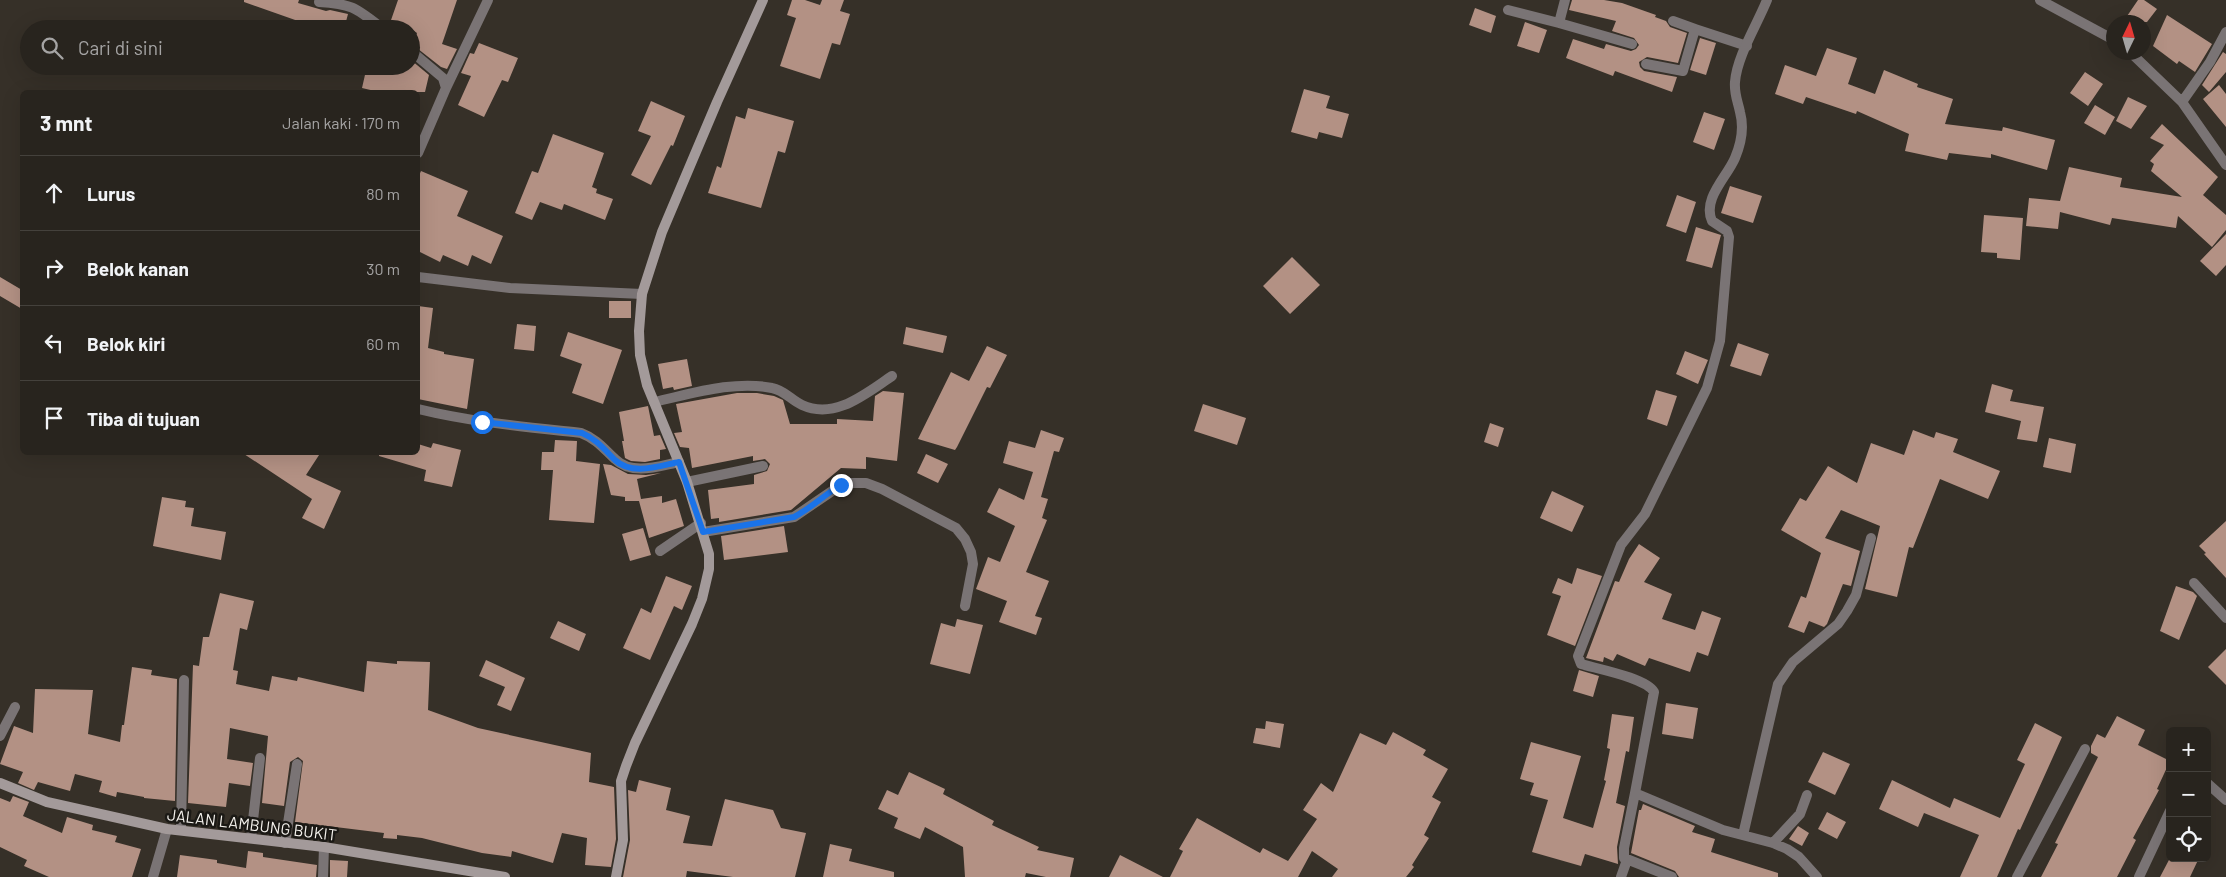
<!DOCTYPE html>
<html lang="id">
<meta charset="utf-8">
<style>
:root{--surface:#28241e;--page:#34302b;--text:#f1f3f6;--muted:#a5a4a4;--line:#44413c}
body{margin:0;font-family:Barlow,sans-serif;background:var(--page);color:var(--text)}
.controls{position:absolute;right:15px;bottom:15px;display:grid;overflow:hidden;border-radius:8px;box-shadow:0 5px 20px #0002}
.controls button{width:45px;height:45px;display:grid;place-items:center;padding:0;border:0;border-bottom:1px solid var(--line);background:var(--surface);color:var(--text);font:25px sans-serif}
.compass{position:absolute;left:2106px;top:15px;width:45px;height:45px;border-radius:50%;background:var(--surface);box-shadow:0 5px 20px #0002;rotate:5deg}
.stop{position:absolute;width:15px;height:15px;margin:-11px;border:4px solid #1a73e8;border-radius:50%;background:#fff}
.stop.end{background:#1a73e8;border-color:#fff;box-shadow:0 1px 5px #0008}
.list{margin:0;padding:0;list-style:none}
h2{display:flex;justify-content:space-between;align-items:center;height:65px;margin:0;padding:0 20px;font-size:21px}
h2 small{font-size:16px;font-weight:400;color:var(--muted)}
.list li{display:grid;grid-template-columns:32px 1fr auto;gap:15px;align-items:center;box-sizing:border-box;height:75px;padding:0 20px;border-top:1px solid var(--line)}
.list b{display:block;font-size:19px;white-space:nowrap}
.list em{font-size:16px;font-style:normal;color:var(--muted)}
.icon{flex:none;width:28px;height:28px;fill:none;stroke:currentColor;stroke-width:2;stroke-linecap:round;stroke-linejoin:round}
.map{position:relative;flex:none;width:2226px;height:877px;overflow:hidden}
.search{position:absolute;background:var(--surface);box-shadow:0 5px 20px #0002;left:20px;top:20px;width:400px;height:55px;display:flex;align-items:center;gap:12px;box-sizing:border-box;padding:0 18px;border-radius:28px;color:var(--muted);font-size:19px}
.panel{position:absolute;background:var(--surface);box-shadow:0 5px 20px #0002;left:20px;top:90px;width:400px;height:365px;border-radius:8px}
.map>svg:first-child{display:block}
.building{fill:#b39184}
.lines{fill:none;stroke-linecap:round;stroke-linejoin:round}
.lane{stroke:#7a7475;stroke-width:10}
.street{stroke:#7a7475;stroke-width:10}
.secondary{stroke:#a39a9a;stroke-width:10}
.route{stroke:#1a73e8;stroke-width:6}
.labels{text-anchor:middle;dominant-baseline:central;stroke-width:5;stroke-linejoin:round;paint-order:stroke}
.street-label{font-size:16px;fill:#f5f2ed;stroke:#1b1915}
</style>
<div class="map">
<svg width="2226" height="877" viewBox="0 0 2226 877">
<rect width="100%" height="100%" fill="#363028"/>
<path class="building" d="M 244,0 L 299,0 L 298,3 L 326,11 L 330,10 L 348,14 L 344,29 L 308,29 L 297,26 L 298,21 L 244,2 Z
M 398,0 L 457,0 L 442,44 L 457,49 L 447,69 L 441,67 L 413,45 L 417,33 L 411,29 L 390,23 Z
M 792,0 L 805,0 L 820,5 L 822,0 L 844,0 L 840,11 L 850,14 L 840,45 L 832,43 L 820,79 L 780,66 L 796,18 L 787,15 Z
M 1572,0 L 1604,0 L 1622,3 L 1656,15 L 1655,17 L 1666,21 L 1670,27 L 1687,33 L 1678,63 L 1647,57 L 1639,62 L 1640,67 L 1644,71 L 1677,77 L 1672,92 L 1615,71 L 1613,76 L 1566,58 L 1573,39 L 1604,49 L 1606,44 L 1631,51 L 1636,49 L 1639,45 L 1634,38 L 1612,31 L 1616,21 L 1569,10 Z
M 2138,0 L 2144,0 L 2157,9 L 2147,22 L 2123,22 Z
M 1475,8 L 1496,16 L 1491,33 L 1469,25 Z
M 2167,15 L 2212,44 L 2195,72 L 2179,61 L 2177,64 L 2153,46 Z
M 1525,22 L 1547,30 L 1539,53 L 1517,46 Z
M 1700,38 L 1716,43 L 1706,75 L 1690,70 Z
M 479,43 L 518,58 L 508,82 L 502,80 L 484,117 L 458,105 L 471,76 L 461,73 L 470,53 L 474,54 Z
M 1827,48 L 1857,58 L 1848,84 L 1875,94 L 1884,70 L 1918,84 L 1917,87 L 1953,99 L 1945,124 L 2002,131 L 2003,127 L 2055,140 L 2047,170 L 1991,154 L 1991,158 L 1949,153 L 1947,160 L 1905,151 L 1909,134 L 1857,111 L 1856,114 L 1806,97 L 1803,104 L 1775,94 L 1785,65 L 1816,76 Z
M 2223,52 L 2226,54 L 2226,72 L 2209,92 L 2202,85 Z
M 411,60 L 429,75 L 425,92 L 379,92 L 362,88 L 367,66 L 405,67 L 411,66 Z
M 2085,72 L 2103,84 L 2088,106 L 2070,93 Z
M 2219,85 L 2226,94 L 2226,127 L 2203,99 Z
M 1304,89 L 1330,96 L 1326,108 L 1349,114 L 1342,138 L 1319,132 L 1317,139 L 1291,132 Z
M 2128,97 L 2147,106 L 2131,129 L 2116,121 Z
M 651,101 L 685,116 L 673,146 L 671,145 L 651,185 L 631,175 L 651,136 L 638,131 Z
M 2095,105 L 2115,117 L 2105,135 L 2084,123 Z
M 748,108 L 794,121 L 785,153 L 778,151 L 761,208 L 708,193 L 717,166 L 721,168 L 736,116 L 745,119 Z
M 1704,112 L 1725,119 L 1714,150 L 1693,142 Z
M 2162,124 L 2218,177 L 2203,195 L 2226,215 L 2226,230 L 2212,247 L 2178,216 L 2176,228 L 2112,218 L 2110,225 L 2060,212 L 2058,229 L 2026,226 L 2029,198 L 2060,201 L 2069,167 L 2122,178 L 2120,187 L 2182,197 L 2151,171 L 2154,164 L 2150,161 L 2164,145 L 2150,138 Z
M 553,134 L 604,153 L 592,187 L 597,189 L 596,193 L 613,199 L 605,220 L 564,204 L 562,210 L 540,202 L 532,220 L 515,213 L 532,171 L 538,173 Z
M 421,171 L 468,191 L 457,216 L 503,236 L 491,264 L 472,255 L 468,266 L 443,255 L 440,262 L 418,251 L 418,178 Z
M 1730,186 L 1762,196 L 1753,223 L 1721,213 Z
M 1677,195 L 1696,202 L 1686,233 L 1666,226 Z
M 1984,215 L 2023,218 L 2020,260 L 1997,258 L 1997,253 L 1981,252 Z
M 1696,227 L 1721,235 L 1712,268 L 1686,261 Z
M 2226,234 L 2226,265 L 2216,276 L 2200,261 Z
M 1292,257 L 1320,285 L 1290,314 L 1263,286 Z
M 0,277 L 22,290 L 22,309 L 0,296 Z
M 609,301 L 631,301 L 631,318 L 609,318 Z
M 418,306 L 433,308 L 428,348 L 444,352 L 444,354 L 474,359 L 467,409 L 418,399 Z
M 517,324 L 536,326 L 534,351 L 514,349 Z
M 906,327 L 947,336 L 943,353 L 903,344 Z
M 568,332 L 622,350 L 603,404 L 572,393 L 582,364 L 560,356 Z
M 1738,343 L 1769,354 L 1761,376 L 1730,366 Z
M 987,346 L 1007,355 L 990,388 L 987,387 L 957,447 L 955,450 L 918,439 L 951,372 L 969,381 Z
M 1685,351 L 1708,360 L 1698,384 L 1676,374 Z
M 687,359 L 692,386 L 674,390 L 673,387 L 663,389 L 658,364 Z
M 1992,384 L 2013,390 L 2010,401 L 2044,407 L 2037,442 L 2017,439 L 2021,421 L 1985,412 Z
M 1656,390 L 1677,396 L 1667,426 L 1647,419 Z
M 883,391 L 904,393 L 897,461 L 866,457 L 866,469 L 841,468 L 791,510 L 719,522 L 719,518 L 711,519 L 708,490 L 754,484 L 754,475 L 767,471 L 770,464 L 765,459 L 753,461 L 753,456 L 692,468 L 689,448 L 680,447 L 674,433 L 682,432 L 676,404 L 737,393 L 757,393 L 774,396 L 783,400 L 790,424 L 837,424 L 837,419 L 873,421 L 875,396 Z
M 1203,404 L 1246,418 L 1237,445 L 1194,431 Z
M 648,406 L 654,436 L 660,435 L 666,449 L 660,450 L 660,459 L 645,462 L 631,461 L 625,458 L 622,441 L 624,441 L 619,412 Z
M 1490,423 L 1504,428 L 1498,447 L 1484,442 Z
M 1041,430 L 1064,438 L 1059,452 L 1054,451 L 1041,497 L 1048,499 L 1042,518 L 1047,520 L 1026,572 L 1049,581 L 1035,616 L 1042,618 L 1036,635 L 999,622 L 1007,601 L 976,589 L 988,557 L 1000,562 L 1015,526 L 987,512 L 999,488 L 1024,500 L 1033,472 L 1003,463 L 1009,441 L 1035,448 Z
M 1913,430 L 1934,438 L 1936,432 L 1958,439 L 1953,452 L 2000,471 L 1988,499 L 1940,479 L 1913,548 L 1909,547 L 1897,597 L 1865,589 L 1880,526 L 1841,510 L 1825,538 L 1860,551 L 1851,586 L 1843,584 L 1827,624 L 1824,627 L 1809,621 L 1804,633 L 1788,627 L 1801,596 L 1806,598 L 1821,553 L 1781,530 L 1800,498 L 1806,501 L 1828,466 L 1857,483 L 1871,443 L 1904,455 Z
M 2049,438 L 2076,444 L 2071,473 L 2043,467 Z
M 555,440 L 577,441 L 576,461 L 600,464 L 594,523 L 549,520 L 553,470 L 541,470 L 542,452 L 554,452 Z
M 433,443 L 461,450 L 452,487 L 424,481 L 426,470 L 379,456 L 379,452 L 418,452 L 418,444 L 431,448 Z
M 241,452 L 321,452 L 306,475 L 341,491 L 324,529 L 302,518 L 312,499 Z
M 926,454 L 948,464 L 938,483 L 917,473 Z
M 603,464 L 611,465 L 628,474 L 646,475 L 661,473 L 637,479 L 641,499 L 662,496 L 662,503 L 676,499 L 684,526 L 649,538 L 639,501 L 625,501 L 625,497 L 611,495 Z
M 1552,491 L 1584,506 L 1572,532 L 1540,518 Z
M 162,497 L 186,501 L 185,507 L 194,508 L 191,526 L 226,532 L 221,560 L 153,546 Z
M 2226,521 L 2226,578 L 2204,554 L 2206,553 L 2199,546 Z
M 784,526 L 788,552 L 724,560 L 721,536 Z
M 643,528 L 651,555 L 630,561 L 622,534 Z
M 1639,544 L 1660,558 L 1644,582 L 1672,594 L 1662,619 L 1695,630 L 1702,611 L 1721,618 L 1708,656 L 1697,652 L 1690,672 L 1649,658 L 1645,666 L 1617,654 L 1613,661 L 1604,657 L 1603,662 L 1586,658 L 1615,581 L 1619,582 L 1629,559 Z
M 1577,568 L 1602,576 L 1575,646 L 1547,635 L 1561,596 L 1552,593 L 1558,578 L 1572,584 Z
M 666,576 L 692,586 L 682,610 L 674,606 L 650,660 L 623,648 L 641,608 L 651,613 Z
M 2176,586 L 2193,592 L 2197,596 L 2179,640 L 2160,631 Z
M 220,593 L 254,601 L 247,630 L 240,628 L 233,670 L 238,671 L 236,684 L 269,691 L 272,676 L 297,681 L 298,677 L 364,692 L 367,661 L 397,664 L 397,661 L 430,662 L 428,710 L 478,728 L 591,753 L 589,782 L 614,787 L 616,839 L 611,867 L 585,865 L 587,838 L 562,833 L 553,863 L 512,851 L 511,857 L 482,853 L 422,838 L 397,835 L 397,839 L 383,838 L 384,833 L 295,822 L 303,761 L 298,757 L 290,762 L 284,806 L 262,803 L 268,736 L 230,728 L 227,759 L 253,763 L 250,786 L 229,783 L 226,807 L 188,803 L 193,665 L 199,666 L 203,637 L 209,637 Z
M 957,619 L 983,625 L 970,674 L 930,664 L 941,623 L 955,627 Z
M 558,621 L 586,634 L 579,651 L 550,638 Z
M 2226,649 L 2226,685 L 2208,667 Z
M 486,660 L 525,678 L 511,711 L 497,705 L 505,687 L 479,676 Z
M 132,667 L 152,670 L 151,675 L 177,679 L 175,801 L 144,798 L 144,797 L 117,792 L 116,797 L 99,792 L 102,781 L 75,774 L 70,791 L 38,782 L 34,790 L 18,783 L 23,772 L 0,764 L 14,726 L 33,733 L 35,689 L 93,690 L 88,734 L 120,742 L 122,725 L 124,725 Z
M 1579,670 L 1599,676 L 1593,697 L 1573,691 Z
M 1666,703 L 1698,708 L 1693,739 L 1662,734 Z
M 1612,714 L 1634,717 L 1629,752 L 1626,751 L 1616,803 L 1625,806 L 1617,847 L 1618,864 L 1585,854 L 1581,866 L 1532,852 L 1548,800 L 1530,795 L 1534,783 L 1520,779 L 1531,742 L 1581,756 L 1563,818 L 1593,828 L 1606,781 L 1604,780 L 1610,749 L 1607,748 Z
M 2117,716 L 2145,730 L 2138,745 L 2170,761 L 2157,789 L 2159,790 L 2133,838 L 2136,840 L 2117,877 L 2041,877 L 2058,844 L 2055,843 L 2098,757 L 2091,753 L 2091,746 L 2097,734 L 2105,738 Z
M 1266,721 L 1284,724 L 1280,748 L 1253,743 L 1256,728 L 1265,729 Z
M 2035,723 L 2062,737 L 2020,830 L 2018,829 L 1997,877 L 1960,877 L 1979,835 L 1924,813 L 1918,827 L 1879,809 L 1892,780 L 1950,808 L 1954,798 L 2000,818 L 2025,764 L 2017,760 Z
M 1393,732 L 1426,750 L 1423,755 L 1448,769 L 1432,797 L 1441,802 L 1424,835 L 1429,838 L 1412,865 L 1414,867 L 1406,877 L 1332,877 L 1338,869 L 1312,851 L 1298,877 L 1170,877 L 1183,851 L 1179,849 L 1197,818 L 1260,853 L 1263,848 L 1288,861 L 1317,819 L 1303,810 L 1321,783 L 1333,792 L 1360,733 L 1386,745 Z
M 1823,752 L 1850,764 L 1835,795 L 1808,782 Z
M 909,772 L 945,789 L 943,794 L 994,821 L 992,825 L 1039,847 L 1037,850 L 1074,858 L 1070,877 L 1046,877 L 1026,873 L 1025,877 L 965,877 L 963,847 L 925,827 L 920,839 L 894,828 L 898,818 L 878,809 L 887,790 L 898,795 Z
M 639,780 L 671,788 L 666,810 L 690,816 L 683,843 L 712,846 L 725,799 L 773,810 L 781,828 L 806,833 L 795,877 L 733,877 L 687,871 L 686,877 L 623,877 L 630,840 L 628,790 L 636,792 Z
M 13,796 L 29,802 L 23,816 L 62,833 L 67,817 L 93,825 L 92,830 L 117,836 L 115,842 L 141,849 L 132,877 L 49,877 L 24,866 L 27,860 L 0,847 L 0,798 L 10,802 Z
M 1643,804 L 1695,826 L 1692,832 L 1715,839 L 1711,852 L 1778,873 L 1778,877 L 1679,877 L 1675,871 L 1631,853 L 1639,810 L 1641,810 Z
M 1827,812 L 1846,822 L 1837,839 L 1818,829 Z
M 1798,826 L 1809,833 L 1802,846 L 1789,839 Z
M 830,844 L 852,849 L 849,861 L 894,872 L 894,877 L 823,877 Z
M 248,851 L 263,853 L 263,857 L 317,865 L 316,877 L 177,877 L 180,855 L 217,860 L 217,863 L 246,868 Z
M 1120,855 L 1163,877 L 1109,877 Z
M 2170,858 L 2199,858 L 2190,877 L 2160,877 Z
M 330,860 L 348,861 L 347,877 L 330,877 Z"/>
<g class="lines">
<path class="lane" d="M 1695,29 L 1747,46
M 1646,64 L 1683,71 L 1695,29 L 1673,21"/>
<path class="street" d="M 1767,0 C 1757,25 1737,56 1735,82 C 1734,94 1738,102 1740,112 C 1744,127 1741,144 1735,158 C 1727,177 1702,199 1712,221 L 1727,231 L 1729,237 L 1720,341 L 1707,388 L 1645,514 L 1621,545 L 1578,656 L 1581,664 C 1598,669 1646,678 1654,692 L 1635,793 L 1723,830 L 1773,843 L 1787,849 L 1799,857 L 1817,877
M 2040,0 L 2114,40
M 319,2 C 353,4 356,8 383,29
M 1508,10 L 1559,23 L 1565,0
M 1559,23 L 1632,44
M 411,51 L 443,78 L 446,88 L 418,153
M 2130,52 L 2182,102 L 2226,165
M 446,88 L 488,0
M 2182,102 L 2210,62 L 2226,32
M 418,277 L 510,288 L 642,294
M 654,402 C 691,394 734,380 772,388 C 784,390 791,400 802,405 C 835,420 865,394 892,376
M 418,409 C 471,422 526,427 581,433 C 597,439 604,449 615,459 C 632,476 659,466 679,462
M 687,482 L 763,466
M 703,532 L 794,517 L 841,485 L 852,483 L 866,483 L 882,489 L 956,528 L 965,539 L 971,552 L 973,564 L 965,606
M 660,551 L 701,523
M 2194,583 L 2226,618
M 0,736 L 15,707
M 2207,783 L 2226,800
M 1635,793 L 1624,848 L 1624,858 L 1672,877
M 181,829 L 184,680
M 1743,835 L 1778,684 L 1793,662 L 1838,624 L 1847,611 L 1856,595 L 1871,538
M 251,838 L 260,758
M 285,843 L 297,764
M 1773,843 L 1800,814 L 1807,795
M 153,877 L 167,829
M 323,877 L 324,847
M 1621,877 L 1627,860
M 2017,877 L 2085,749
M 2139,877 L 2170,811"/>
<path class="secondary" d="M 0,783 L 47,802 L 167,829 L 324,847 L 505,877
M 616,877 L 623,840 L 621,781 L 626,766 L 635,743 L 692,624 L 702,599 L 709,569 L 709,554 L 687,482 L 647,385 L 640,355 L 639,331 L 642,294 L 662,232 L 717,102 L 763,0"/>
</g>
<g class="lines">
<path class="route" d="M 482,422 L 582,433 C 596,439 604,449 615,460 C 632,476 659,466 679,462 L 703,532 L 794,517 C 811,508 824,495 841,485"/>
</g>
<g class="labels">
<g class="street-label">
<text transform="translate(252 824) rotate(7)">JALAN LAMBUNG BUKIT</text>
</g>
</g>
</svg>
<div class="controls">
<button>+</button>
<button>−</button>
<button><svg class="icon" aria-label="locate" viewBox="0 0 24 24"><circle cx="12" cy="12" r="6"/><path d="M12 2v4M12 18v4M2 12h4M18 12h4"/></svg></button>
</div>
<svg class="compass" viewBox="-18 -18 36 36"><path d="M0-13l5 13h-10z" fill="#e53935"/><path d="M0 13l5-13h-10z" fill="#a5a4a4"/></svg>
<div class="stop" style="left:482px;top:422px"></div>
<div class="stop end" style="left:841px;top:485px"></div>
<div class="search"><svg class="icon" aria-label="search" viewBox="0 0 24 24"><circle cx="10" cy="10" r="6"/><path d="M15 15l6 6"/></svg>Cari di sini</div>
<section class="panel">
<h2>3 mnt<small>Jalan kaki · 170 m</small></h2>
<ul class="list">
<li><svg class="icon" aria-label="ahead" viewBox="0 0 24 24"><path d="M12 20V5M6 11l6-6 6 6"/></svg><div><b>Lurus</b></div><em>80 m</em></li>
<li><svg class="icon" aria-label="right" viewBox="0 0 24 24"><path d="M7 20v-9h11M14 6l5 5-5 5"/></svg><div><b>Belok kanan</b></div><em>30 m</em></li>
<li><svg class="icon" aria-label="left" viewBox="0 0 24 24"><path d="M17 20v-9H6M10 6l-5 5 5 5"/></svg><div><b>Belok kiri</b></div><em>60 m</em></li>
<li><svg class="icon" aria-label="arrive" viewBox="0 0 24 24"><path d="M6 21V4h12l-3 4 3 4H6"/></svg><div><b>Tiba di tujuan</b></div></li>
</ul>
</section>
</div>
